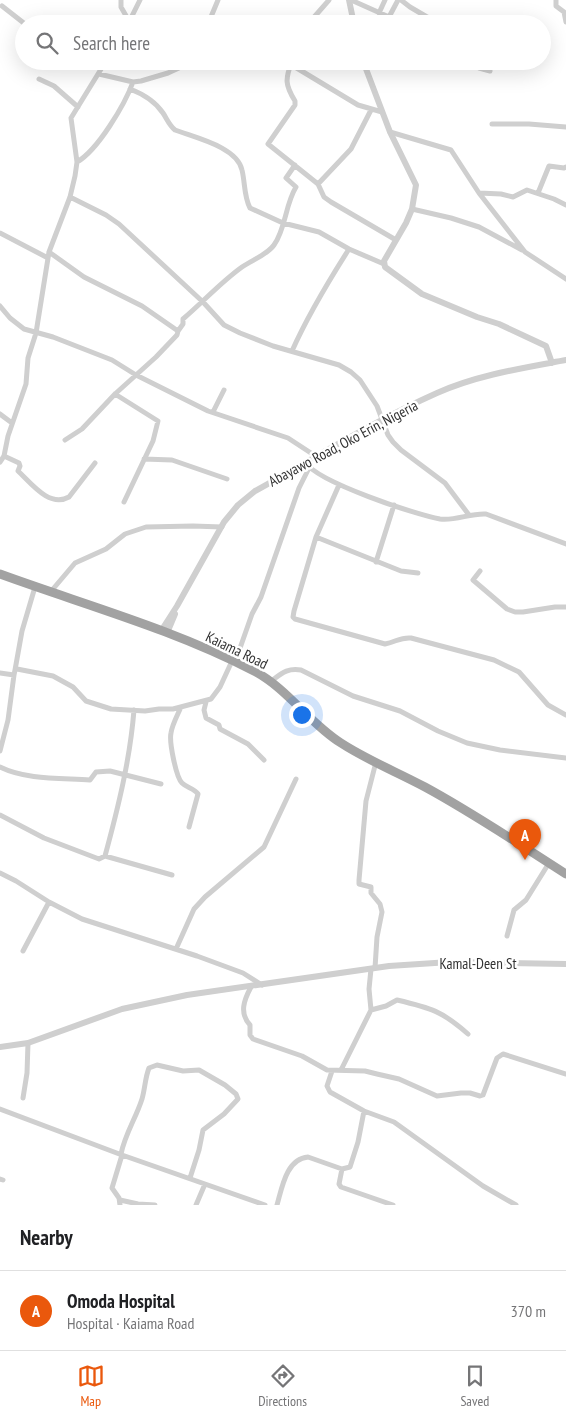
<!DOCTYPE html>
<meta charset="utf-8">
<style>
:root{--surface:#fff;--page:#f2f2f2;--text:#202124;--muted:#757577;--line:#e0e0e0;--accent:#ea580c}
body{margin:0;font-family:"PT Sans Narrow",sans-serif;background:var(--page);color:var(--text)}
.you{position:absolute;left:301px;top:714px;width:18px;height:18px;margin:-12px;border:4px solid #fff;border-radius:50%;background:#1a73e8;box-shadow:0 0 0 8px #1a73e833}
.badge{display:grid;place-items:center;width:32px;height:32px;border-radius:50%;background:var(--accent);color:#fff;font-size:16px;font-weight:700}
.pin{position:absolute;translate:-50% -41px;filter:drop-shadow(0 1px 2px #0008)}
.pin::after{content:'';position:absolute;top:26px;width:18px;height:15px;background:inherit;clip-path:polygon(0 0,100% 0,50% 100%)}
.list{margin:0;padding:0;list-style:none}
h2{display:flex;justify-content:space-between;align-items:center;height:65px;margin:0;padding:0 20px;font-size:21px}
h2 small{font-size:16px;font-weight:400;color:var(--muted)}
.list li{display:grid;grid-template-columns:32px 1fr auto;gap:15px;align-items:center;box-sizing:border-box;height:80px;padding:0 20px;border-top:1px solid var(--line)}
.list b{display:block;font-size:19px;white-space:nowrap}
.list p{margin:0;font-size:16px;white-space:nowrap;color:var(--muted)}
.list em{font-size:16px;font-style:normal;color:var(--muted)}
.icon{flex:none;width:28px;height:28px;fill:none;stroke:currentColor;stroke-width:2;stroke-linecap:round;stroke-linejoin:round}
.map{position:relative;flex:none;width:566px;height:1205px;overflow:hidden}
.search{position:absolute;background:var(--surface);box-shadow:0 5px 20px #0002;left:15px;right:15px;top:15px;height:55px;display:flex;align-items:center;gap:12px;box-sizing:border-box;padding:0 18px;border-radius:28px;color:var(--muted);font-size:19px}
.sheet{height:145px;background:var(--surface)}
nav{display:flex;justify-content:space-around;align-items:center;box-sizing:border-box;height:70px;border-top:1px solid var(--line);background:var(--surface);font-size:14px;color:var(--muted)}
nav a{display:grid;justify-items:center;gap:2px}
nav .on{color:var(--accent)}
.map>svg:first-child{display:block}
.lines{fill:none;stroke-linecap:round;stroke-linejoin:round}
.minor{stroke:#cfcfcf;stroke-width:5}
.tertiary{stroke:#cfcfcf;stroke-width:6}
.trunk{stroke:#a2a2a2;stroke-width:9}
.labels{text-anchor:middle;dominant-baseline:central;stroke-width:5;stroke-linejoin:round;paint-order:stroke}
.street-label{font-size:15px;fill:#323232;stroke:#fff}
</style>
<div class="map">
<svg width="566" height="1205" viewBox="0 0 566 1205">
<rect width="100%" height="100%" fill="#fff"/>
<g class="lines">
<path class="minor" d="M 121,0 L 121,7 L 129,21
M 351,0 L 389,17 L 396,24
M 401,0 L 410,7 L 439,24
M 556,0 L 556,6 L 564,12 L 566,22
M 2,6 L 25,24
M 379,13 L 385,0
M 389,17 L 398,0
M 128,24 L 140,0
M 208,24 L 218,0
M 308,24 L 329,0
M 461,24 L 464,22
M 90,61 L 102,67
M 281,61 L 290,64 L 358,105 L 382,112
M 292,61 C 285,79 285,85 295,101 L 295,105 L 268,144 L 318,184 L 324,197 L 331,202 L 396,240
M 469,61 L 479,68 L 490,71
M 99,74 L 133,82 L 141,81 L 168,73 L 194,61
M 39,79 L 54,86 L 78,107
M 130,89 C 143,94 155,101 163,113 C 167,119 169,125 175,130 C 196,138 237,147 242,170 C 245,182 244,197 250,208 L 283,223 L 319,232 L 349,249 L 384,264
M 492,124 L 529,124 L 566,127
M 390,132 L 451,150 L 479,193 L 525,252 L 566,279
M 77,162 C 98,150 125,104 133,82
M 318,184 L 351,149 L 371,110
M 479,193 L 501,194 L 513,197 L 527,190 L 554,199 L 566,205
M 538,193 L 549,166 L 564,168 L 566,167
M 70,197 L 106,215 L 119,224 L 203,302 L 224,325 L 240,333 L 273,346 L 339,365 L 351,372 L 360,380 L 377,406 L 388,435 L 393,442 L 401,450 L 445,483 L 469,515
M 412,209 L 451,218 L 479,227 L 522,250
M 0,233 L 48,258
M 49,252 L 84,277 L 142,306 L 178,331 L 177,335 L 156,357 L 115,394 L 82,429 L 65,440
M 0,306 L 10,318 L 24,329 L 53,337 L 112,360 L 136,375 L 208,411 L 288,438 L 317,457
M 178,331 L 183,324 L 183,319 C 203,302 221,282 242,267 C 252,260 267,255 274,245 C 286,228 285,205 296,187 L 286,178 L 295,165
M 292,351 C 308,315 328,282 349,249
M 115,394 L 158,421 L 153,441 L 124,502
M 213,412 L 224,390
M 0,414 L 12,423
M 4,456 L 19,463 L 20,466 L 18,471 C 31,483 49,508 69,497 L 95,463
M 144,459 L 172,460 L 227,479
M 0,462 L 4,456 L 8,436 L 26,384 L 28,358 L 36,333 L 49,252 L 70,197 L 75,176 L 77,162 L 71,118 L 106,61
M 306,463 C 318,482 416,515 440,519 C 456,521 470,513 486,514 L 566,544
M 339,485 L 316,537 L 294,611 L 293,617 L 295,619 L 385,644 C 396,642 400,637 411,638 L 494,660 L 519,672 L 548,705 L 566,715
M 316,537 L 401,571 L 418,573
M 376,562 L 394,505
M 480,571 L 473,580 L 507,609 L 515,612 L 523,612 L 555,607 L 566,607
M 53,589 L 75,563 L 106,549 L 125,534 L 146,527 L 193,526 L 222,527
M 235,657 L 239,651 L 252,614 L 261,597 L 299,488 L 309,468
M 15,670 L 22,631 L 35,587
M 0,673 L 14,675
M 274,679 C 283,672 289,668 301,670 L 353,696 L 400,711 L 438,731 L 467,743 L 500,750 L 566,758
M 206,702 L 204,710 L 206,718 L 219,725 L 220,729 L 248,744 L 264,760
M 181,707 C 177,716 172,725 171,733 C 169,742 176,777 182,783 C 187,788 194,788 198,794 L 189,827
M 0,751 L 8,720 L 14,675 L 15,670 L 17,669 L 53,676 L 73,687 L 86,701 L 111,709 L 145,711 L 159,709 L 173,709 L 211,699 L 220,687 L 232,661
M 0,767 C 26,780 61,778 90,780 L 96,772 L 110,771 L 161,784
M 0,815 L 44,838 L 99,859 L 105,856 C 118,808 130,760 134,710
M 105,856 L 172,875
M 0,873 L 16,881 L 49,902 L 82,919 L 197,956 L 243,973 L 262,985
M 507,936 L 514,910 L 526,900 L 549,863
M 176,949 L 194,909 L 205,897 L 264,847 L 296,779
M 23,951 L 49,902
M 375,968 L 377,937 L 382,912 L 380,904 L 371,893 L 371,887 L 359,884 L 359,880 L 366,801 L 376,762
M 371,969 L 369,989 L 371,1010
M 251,987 C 244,1000 239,1013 250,1025 L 250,1035 L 253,1039 L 302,1056 L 327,1070 L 365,1071 L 377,1074 L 399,1079 L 437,1096 L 461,1093 L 470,1093 L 480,1096 L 483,1095 L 497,1058 L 503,1054 L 566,1074
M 341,1070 L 371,1010 L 386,1006 L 397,1000 C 431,1008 442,1011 468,1034
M 332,1071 L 327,1086 L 330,1092 L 364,1111 L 394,1122 L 483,1186 L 516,1205
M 23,1098 L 27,1073 L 28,1043
M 0,1109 L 122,1155 L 265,1205
M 121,1154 C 125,1134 136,1118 142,1099 C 145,1089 145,1078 149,1068 L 157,1065 L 183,1071 L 199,1070 L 225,1085 L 236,1094 L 238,1099 L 224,1114 L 203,1130 L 199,1150 L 190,1178
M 342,1169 L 339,1184 L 341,1187 L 393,1205
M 0,1179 L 3,1180
M 120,1200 L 138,1204 L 155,1205
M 120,1205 L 119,1198 L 112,1188 L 122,1155
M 196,1205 L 205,1184
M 277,1205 C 282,1188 286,1159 308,1157 L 342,1169 L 350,1167 L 358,1142 L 364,1111"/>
<path class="tertiary" d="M 349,0 L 354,24
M 363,61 L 390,132 L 416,185 L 412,209 L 406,223 L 384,261 L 385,267 L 422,294 L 477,317 L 499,324 L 546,346 L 552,363
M 161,631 L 177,606 L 224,522 L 238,505 L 255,491 C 315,458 374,421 437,393 C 477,375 523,368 566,360
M 167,633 L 175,614
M 0,1047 L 28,1043 L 122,1009 L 187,995 L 389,966 L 450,962 L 566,964"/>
<path class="trunk" d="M 0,574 C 85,605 173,629 254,671 C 288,689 309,723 341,743 C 367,760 397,772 425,787 C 473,813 519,844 566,874"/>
</g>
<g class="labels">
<g class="street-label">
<text transform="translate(343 443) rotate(-28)">Abayawo Road, Oko Erin, Nigeria</text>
<text transform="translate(237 650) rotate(26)">Kaiama Road</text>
<text x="478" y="963">Kamal-Deen St</text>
</g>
</g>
</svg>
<div class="you"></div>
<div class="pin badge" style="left:525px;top:860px">A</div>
<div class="search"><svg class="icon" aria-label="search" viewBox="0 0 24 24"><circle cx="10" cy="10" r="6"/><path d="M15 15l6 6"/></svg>Search here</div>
</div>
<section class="sheet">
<h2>Nearby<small></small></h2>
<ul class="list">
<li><span class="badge">A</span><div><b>Omoda Hospital</b><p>Hospital · Kaiama Road</p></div><em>370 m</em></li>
</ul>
</section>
<nav>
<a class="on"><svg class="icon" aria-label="map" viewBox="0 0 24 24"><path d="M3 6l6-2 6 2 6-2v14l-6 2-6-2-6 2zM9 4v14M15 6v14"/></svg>Map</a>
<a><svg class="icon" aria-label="directions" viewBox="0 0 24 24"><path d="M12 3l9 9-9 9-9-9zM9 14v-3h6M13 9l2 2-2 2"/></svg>Directions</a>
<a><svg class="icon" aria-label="saved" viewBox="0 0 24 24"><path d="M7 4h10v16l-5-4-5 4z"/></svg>Saved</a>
</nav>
